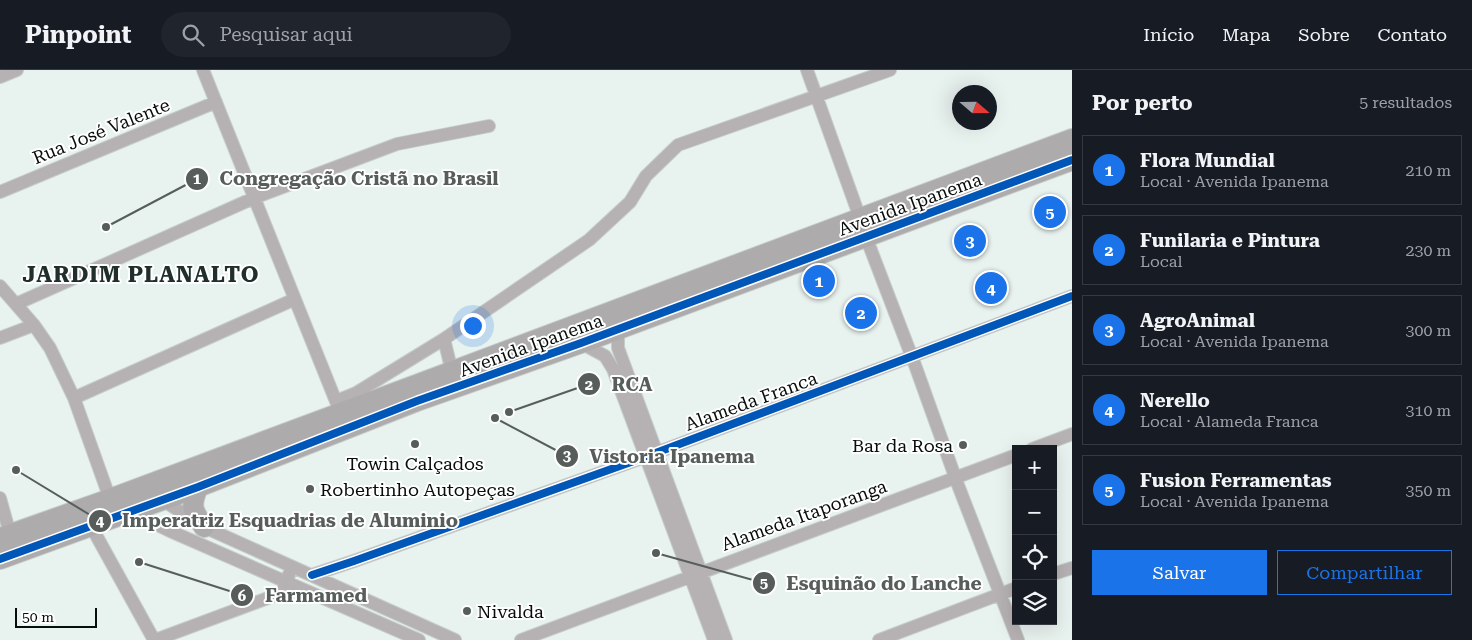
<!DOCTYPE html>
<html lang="pt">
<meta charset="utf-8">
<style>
:root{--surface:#171b24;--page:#20242c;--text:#f1f3f6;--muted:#9ea1a6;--line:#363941;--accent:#1a73e8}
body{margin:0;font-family:"Roboto Serif",serif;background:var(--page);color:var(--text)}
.controls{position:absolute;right:15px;bottom:15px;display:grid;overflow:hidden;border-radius:0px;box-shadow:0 5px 20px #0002}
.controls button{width:45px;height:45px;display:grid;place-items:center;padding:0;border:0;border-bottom:1px solid var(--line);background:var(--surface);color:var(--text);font:25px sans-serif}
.compass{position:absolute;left:952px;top:15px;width:45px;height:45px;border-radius:50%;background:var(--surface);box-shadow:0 5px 20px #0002;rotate:110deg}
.scale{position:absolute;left:15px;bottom:12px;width:82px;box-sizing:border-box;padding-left:5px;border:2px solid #070d0b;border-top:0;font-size:14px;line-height:18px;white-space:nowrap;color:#070d0b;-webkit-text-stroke:4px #fff;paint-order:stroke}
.you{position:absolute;left:472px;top:255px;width:18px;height:18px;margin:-12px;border:4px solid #fff;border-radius:50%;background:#1a73e8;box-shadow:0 0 0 8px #1a73e833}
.badge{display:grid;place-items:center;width:32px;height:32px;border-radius:50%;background:var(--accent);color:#fff;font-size:16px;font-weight:700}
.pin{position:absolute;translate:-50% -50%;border:2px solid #fff;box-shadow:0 1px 5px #0006}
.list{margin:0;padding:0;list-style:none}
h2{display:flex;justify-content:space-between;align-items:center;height:65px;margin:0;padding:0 20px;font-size:21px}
h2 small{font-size:16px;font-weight:400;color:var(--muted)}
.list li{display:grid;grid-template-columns:32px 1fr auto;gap:15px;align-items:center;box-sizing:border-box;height:70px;margin:0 10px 10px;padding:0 10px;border:1px solid var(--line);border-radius:0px}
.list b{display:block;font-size:19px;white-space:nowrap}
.list p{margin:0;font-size:16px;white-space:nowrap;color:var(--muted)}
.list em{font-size:16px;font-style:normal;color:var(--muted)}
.actions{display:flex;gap:10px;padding:15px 20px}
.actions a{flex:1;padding:11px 0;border:1px solid var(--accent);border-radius:0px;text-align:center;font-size:18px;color:var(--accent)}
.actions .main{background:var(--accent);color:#fff}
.icon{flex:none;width:28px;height:28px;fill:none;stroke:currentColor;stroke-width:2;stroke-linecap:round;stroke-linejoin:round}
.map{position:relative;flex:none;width:1072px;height:570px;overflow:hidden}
header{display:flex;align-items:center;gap:30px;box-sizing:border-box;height:70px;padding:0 25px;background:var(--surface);border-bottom:1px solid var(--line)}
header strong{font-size:24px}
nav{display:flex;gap:28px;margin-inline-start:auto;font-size:18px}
.search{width:350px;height:45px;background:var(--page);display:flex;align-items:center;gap:12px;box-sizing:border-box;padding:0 18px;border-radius:28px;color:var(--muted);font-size:19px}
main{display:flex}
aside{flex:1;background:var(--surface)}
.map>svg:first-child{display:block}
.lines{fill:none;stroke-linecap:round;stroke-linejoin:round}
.street-casing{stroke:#c5cdca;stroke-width:14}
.primary-casing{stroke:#c5cdca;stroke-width:22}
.street{stroke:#b6b2b4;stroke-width:12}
.primary{stroke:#adabac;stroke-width:20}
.cycleway-casing{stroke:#fff;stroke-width:11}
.cycleway{stroke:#0057b8;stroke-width:8}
.poi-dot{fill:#565d5b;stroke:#fff;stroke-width:2}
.labels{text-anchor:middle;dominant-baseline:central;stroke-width:4;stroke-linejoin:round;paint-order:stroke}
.street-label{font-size:18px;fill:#070d0b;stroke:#fff}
.poi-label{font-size:18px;fill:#070d0b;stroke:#fff;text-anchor:start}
.district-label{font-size:22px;font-weight:bold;letter-spacing:1px;fill:#212f2c;stroke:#fff}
.leader{fill:none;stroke:#565d5b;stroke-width:2}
.callout-dot{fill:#565d5b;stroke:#fff;stroke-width:2}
.mark-label{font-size:15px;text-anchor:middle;font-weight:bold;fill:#fff}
.callout-label{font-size:19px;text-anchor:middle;font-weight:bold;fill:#565d5b;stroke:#fff;stroke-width:4;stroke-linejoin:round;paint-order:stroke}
</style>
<header>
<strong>Pinpoint</strong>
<div class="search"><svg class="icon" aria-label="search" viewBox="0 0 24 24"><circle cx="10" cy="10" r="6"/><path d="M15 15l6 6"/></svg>Pesquisar aqui</div>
<nav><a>Início</a><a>Mapa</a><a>Sobre</a><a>Contato</a></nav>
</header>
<main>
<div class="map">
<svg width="1072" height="570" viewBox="0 0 1072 570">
<rect width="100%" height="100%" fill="#e8f2ef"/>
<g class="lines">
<defs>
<path id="street" d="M 203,0 L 339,339
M 807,0 L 860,148
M 0,7 L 17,0
M 0,122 L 216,32
M 866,167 L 915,295 L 958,415 L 1018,570
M 0,216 L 34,255 L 50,278 L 74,328 L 110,429
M 16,234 L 254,128 L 397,74 L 489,56
M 625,257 L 618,266 L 618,278 L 726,570
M 0,268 L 34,255
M 444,269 L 452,302
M 581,273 L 605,286 L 613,299 L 714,570
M 74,328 L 295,229
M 336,331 L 356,323 L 444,269 L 589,170 L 630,132 L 646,106 L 678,75 L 890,0
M 1032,379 L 1072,364
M 158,427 L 204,457 L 455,570
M 0,428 L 10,464
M 131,442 L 170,461 L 419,570
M 91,456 L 154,570
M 1053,504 L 1072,498
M 312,505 L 354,491 L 645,387 L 1072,226
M 155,570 L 276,525 C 285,519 288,514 289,504
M 521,570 L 1016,385
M 879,570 L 1016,518"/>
<path id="primary" d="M 198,417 C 190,436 192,440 204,457
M 0,468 L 110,429 L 413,316 L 1072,69
M 0,489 L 198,417 L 417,331 L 581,273 L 1072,90"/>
</defs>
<use href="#street" class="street-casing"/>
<use href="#primary" class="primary-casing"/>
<use href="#street" class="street"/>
<use href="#primary" class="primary"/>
<defs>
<path id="cycleway" d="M 0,489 L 198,417 L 417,331 L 581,273 L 1072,90
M 312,505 L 354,491 L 645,387 L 1072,226"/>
</defs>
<use href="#cycleway" class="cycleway-casing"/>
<use href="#cycleway" class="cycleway"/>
</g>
<g class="poi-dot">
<circle cx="415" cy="374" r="5"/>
<circle cx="963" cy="375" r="5"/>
<circle cx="310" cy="419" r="5"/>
<circle cx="467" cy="541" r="5"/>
</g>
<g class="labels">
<g class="street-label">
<text transform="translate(101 61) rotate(-22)">Rua José Valente</text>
<text transform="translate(910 134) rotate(-20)">Avenida Ipanema</text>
<text transform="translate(531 275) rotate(-20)">Avenida Ipanema</text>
<text transform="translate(751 331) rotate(-20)">Alameda Franca</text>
<text transform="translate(804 445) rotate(-20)">Alameda Itaporanga</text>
</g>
<g class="poi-label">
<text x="953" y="375" text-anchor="end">Bar da Rosa</text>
<text x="415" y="393" text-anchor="middle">Towin Calçados</text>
<text x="320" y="419">Robertinho Autopeças</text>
<text x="477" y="541">Nivalda</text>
</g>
<g class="district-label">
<text x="141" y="204">JARDIM PLANALTO</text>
</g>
</g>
<path class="leader" d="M106 157L197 109M509 342L589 314M495 348L567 386M16 400L100 451M656 483L764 513M139 492L242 525"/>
<g class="callout-dot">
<circle cx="106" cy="157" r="5"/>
<circle cx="509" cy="342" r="5"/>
<circle cx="495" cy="348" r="5"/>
<circle cx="16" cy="400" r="5"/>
<circle cx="656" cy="483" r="5"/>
<circle cx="139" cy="492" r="5"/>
<circle cx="197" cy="109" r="12"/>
<circle cx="589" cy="314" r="12"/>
<circle cx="567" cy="386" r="12"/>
<circle cx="100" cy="451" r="12"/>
<circle cx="764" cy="513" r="12"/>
<circle cx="242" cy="525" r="12"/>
</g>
<g class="mark-label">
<text x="197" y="114">1</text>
<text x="589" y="320">2</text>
<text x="567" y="391">3</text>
<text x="100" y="456">4</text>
<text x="764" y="518">5</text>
<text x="242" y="531">6</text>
</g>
<g class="callout-label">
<text x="359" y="115">Congregação Cristã no Brasil</text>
<text x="632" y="321">RCA</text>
<text x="672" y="393">Vistoria Ipanema</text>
<text x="290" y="457">Imperatriz Esquadrias de Aluminio</text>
<text x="884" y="520">Esquinão do Lanche</text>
<text x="316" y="532">Farmamed</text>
</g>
</svg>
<div class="controls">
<button>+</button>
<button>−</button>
<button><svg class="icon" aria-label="locate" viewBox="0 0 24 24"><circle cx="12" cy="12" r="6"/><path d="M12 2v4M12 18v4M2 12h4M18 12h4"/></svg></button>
<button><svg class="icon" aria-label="layers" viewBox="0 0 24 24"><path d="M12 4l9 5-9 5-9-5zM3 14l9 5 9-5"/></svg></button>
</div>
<svg class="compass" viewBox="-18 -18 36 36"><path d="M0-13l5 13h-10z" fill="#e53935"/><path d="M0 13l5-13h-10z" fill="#9ea1a6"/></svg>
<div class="scale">50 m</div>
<div class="you"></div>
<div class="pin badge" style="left:819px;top:211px">1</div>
<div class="pin badge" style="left:861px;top:243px">2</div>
<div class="pin badge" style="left:970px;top:171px">3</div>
<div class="pin badge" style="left:991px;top:218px">4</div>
<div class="pin badge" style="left:1050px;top:142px">5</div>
</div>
<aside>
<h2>Por perto<small>5 resultados</small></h2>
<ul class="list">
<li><span class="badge">1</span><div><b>Flora Mundial</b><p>Local · Avenida Ipanema</p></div><em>210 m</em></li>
<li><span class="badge">2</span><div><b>Funilaria e Pintura</b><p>Local</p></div><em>230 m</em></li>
<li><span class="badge">3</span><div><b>AgroAnimal</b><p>Local · Avenida Ipanema</p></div><em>300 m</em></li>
<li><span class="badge">4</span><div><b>Nerello</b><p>Local · Alameda Franca</p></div><em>310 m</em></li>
<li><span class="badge">5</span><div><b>Fusion Ferramentas</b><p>Local · Avenida Ipanema</p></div><em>350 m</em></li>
</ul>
<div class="actions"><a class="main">Salvar</a><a>Compartilhar</a></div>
</aside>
</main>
